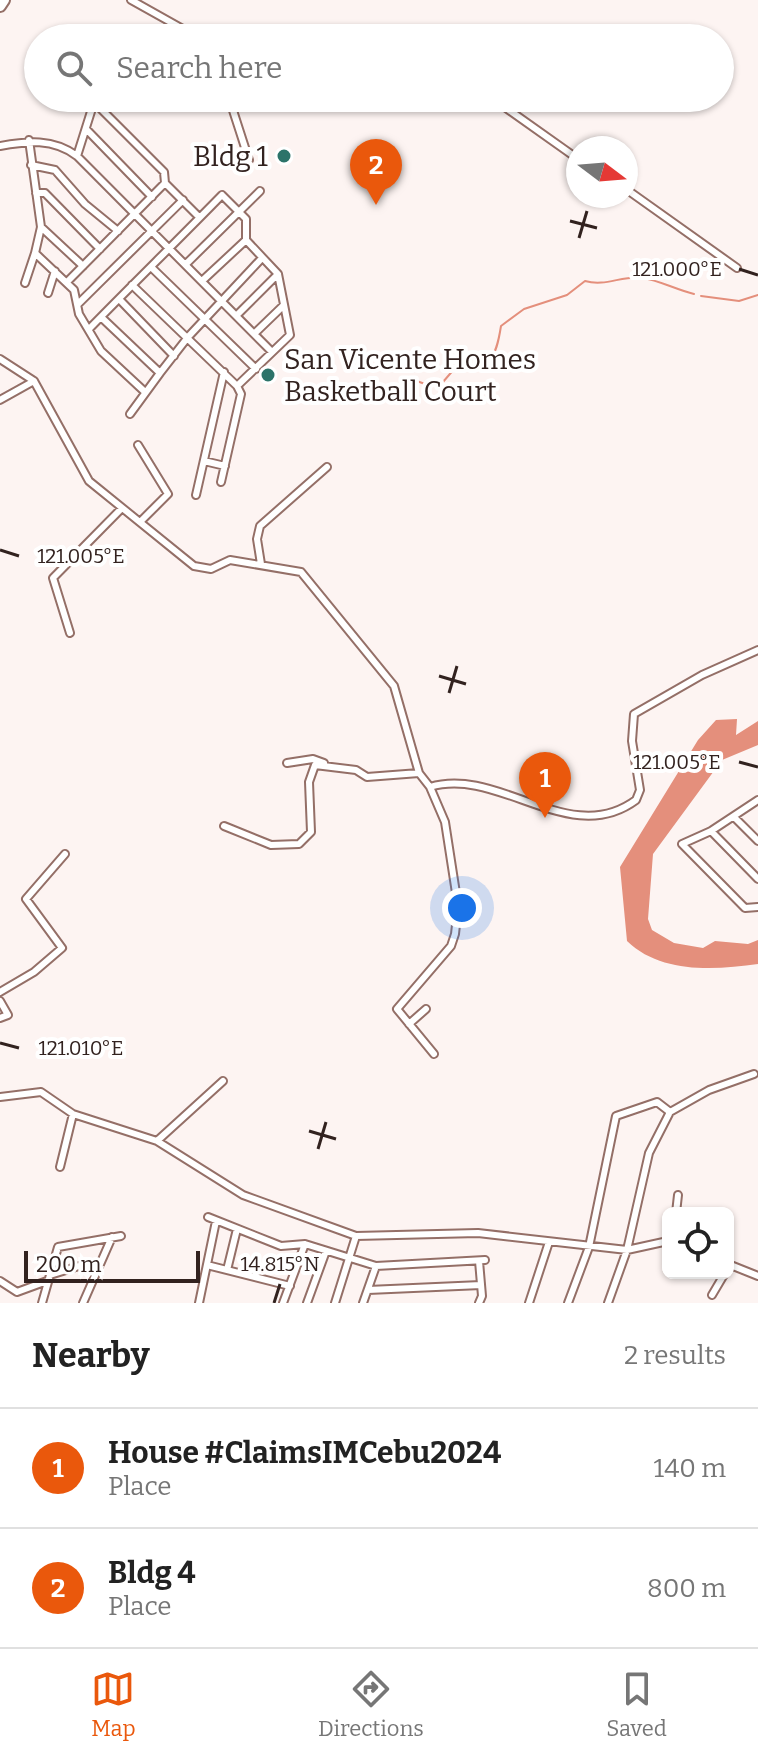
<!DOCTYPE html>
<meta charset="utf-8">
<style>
:root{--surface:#fff;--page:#f2f2f2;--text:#222;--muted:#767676;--line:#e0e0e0;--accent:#ea580c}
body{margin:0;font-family:Bitter,serif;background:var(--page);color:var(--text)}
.controls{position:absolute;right:24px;bottom:24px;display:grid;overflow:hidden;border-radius:12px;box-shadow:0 2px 6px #0004}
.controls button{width:72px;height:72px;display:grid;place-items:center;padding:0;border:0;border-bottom:2px solid var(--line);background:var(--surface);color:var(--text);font:40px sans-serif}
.compass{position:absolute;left:566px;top:136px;width:72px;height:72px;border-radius:50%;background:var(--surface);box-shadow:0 2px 6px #0004;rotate:106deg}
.scale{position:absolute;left:24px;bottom:20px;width:176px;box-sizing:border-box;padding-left:8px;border:4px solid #32221f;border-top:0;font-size:22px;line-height:28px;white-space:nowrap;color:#32221f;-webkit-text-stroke:6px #fff;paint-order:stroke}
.you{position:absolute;left:462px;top:908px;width:28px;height:28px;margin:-20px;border:6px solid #fff;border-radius:50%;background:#1a73e8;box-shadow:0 0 0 12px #1a73e833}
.badge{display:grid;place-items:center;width:52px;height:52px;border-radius:50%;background:var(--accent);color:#fff;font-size:26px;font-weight:700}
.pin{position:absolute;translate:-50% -66px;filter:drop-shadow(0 2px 4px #0008)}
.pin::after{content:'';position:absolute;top:42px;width:28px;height:24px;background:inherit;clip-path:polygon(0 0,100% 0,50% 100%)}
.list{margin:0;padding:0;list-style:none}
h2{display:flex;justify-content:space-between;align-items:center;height:104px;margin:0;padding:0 32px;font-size:34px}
h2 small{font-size:26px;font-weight:400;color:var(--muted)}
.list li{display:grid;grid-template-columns:52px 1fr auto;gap:24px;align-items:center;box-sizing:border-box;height:120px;padding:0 32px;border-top:2px solid var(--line)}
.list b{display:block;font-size:30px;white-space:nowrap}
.list p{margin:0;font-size:26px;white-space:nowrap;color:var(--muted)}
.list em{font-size:26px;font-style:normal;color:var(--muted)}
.icon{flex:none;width:44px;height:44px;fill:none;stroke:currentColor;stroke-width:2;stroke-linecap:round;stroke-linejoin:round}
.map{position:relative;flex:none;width:758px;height:1303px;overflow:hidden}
.search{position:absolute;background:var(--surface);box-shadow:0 2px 6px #0004;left:24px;right:24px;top:24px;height:88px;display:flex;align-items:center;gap:20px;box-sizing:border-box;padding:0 28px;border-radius:44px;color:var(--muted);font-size:30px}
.sheet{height:344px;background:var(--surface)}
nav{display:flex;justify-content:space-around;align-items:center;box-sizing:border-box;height:112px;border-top:2px solid var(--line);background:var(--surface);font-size:22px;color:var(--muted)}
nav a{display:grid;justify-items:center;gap:4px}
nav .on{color:var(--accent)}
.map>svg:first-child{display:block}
.water{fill:#e48f7c}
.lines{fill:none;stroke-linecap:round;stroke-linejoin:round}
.stream{stroke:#e48f7c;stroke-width:2}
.street-casing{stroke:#946f67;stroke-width:10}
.primary-casing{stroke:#946f67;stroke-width:14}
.street{stroke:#fff;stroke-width:6}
.primary{stroke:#fff;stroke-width:10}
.ticks{fill:none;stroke:#32221f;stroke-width:3}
.poi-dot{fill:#2c7369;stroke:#fff;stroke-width:3}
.labels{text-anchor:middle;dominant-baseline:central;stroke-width:8;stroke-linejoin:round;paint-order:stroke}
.poi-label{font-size:28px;fill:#32221f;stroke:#fff;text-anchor:end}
.ticks-label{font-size:20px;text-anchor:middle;fill:#32221f;stroke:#fff;stroke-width:8;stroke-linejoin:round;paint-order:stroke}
</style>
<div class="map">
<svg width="758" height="1303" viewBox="0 0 758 1303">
<rect width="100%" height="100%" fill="#fdf4f2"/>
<path class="water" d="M 737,719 L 736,735 L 758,721 L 758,745 L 722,760 L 653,854 L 648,919 L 652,930 L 674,943 L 703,948 L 715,941 L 748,944 L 758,940 L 758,964 C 715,970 661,974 627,941 L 620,867 L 698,740 L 716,720 Z"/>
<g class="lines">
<path class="stream" d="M 701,296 L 739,301 L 758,295
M 414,380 L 425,384 L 443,382 L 455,368 C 490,372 496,358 501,326 L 524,309 L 567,295 L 585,281 C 606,287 622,275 643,278 C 658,280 677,290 694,294"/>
<defs>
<path id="street" d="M 131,0 L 199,38
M 90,98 L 164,172 L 165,183 L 199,217
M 229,98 L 249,160
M 492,98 L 578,159
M 87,130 L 152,197
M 29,140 L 41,227 L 35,253 L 74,290 L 79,314 L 101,351 L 145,392
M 0,146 C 27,141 53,138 77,156 L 272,352
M 77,156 L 94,102
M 31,165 L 55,170 L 85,204 L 118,231
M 626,189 L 737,268
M 36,193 L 45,193 L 100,249
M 41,227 L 83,266
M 186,264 L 260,191
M 151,267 L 256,369
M 203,280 L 246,240
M 67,282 L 165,183
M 25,283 L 35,253
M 48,293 L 55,271
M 120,300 L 174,356
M 78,304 L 183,200
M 237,315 L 278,274
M 101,317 L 160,373 L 188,337 L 262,258
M 89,329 C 133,284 178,240 222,195 L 246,219 L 246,240 L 278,274 L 290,335 L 237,386 L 132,285
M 255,333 L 284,305
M 0,359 L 34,381
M 0,400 L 34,381 L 89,481 L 194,566 L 211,569 L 230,560 L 301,572 L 394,686 L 419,773 L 430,787 L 445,822 L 458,906 L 455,934 L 451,946 L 397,1009 L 434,1054
M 130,414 L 160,373
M 138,445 L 168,494 L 140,522
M 204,461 L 225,466
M 221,482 L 241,394 L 237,386
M 196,495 L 224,372
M 261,564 L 257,539 L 260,526 L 327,467
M 70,633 L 53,578 L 121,509
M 287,763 L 313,759 L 324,763
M 430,787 C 499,766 570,849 636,800 L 640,790 L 632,741 L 634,714 L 702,675 L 758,650
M 758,800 L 711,831 L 682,844 L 745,908 L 758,907
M 734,817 L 758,841
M 224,826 L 271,845 L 299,844 L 311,832 L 309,782 L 315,765 L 356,770 L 367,777 L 419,773
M 711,831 L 758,879
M 0,992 L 34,972 L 62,948 L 26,899 L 65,854
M 0,1001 L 8,1015 L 0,1018
M 409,1024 L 426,1009
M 0,1097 L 41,1092 L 73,1114 L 157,1141 L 243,1195 L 356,1236 L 478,1233 L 627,1250 L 668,1241
M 157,1141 L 223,1081
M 60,1167 L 73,1114
M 676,1213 L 678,1195
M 208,1217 L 281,1246 L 305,1244 L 376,1266 L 485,1260
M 728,1264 L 758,1276
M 207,1265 L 290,1286
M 227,1270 L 237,1229
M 50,1275 L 79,1266
M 0,1281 L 17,1292 L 47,1281
M 368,1290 L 481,1285
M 712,1295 L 725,1273
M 42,1303 L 58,1247 L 121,1236
M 83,1303 L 112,1237
M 199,1303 L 216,1221
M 283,1303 L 305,1244
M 307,1303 L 326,1251
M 335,1303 L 356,1236
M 363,1303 L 376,1266
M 479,1303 L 482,1296 L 479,1261
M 529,1303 L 549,1242
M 568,1303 L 589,1247 L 616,1116 L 657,1102 L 670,1112 L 709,1090 L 754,1074
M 608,1303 L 627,1250 L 649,1153 L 670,1112"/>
<path id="primary" d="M 0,6 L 4,0"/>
</defs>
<use href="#street" class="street-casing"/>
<use href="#primary" class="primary-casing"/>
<use href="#street" class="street"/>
<use href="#primary" class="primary"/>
</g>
<path class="ticks" d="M 570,221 L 597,228M 579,238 L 587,211M 739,269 L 758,275M 0,550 L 19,556M 439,676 L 466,684M 449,693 L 457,666M 739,762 L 758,767M 0,1043 L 19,1048M 309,1131 L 336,1139M 318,1149 L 326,1122M 274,1303 L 280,1284"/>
<g class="poi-dot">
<circle cx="284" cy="156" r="8"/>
<circle cx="268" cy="375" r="8"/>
</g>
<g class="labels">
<g class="poi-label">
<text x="268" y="156">Bldg 1</text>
<text x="284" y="359" text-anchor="start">San Vicente Homes<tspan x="284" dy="32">Basketball Court</tspan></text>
</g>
</g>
<g class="ticks-label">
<text x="677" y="276">121.000°E</text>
<text x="81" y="563">121.005°E</text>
<text x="677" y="769">121.005°E</text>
<text x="81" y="1055">121.010°E</text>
<text x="280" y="1271">14.815°N</text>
</g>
</svg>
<div class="controls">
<button><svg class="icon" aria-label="locate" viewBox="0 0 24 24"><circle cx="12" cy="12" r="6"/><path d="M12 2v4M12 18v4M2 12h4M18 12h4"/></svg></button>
</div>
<svg class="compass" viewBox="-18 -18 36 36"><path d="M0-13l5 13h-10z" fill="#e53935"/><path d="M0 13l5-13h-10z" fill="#767676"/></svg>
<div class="scale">200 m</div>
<div class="you"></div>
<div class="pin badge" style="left:545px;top:818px">1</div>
<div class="pin badge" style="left:376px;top:205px">2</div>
<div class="search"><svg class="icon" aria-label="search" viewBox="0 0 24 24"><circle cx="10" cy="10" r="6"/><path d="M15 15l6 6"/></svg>Search here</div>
</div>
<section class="sheet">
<h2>Nearby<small>2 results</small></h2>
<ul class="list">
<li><span class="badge">1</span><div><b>House #ClaimsIMCebu2024</b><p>Place</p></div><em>140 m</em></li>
<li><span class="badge">2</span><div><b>Bldg 4</b><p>Place</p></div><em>800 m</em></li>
</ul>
</section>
<nav>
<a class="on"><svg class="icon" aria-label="map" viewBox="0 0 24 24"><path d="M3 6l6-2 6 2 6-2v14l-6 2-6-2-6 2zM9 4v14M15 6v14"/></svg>Map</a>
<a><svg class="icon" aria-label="directions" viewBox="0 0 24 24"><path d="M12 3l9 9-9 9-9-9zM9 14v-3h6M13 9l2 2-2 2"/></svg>Directions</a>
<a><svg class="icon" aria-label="saved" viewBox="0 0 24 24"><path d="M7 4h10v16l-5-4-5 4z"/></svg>Saved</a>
</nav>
